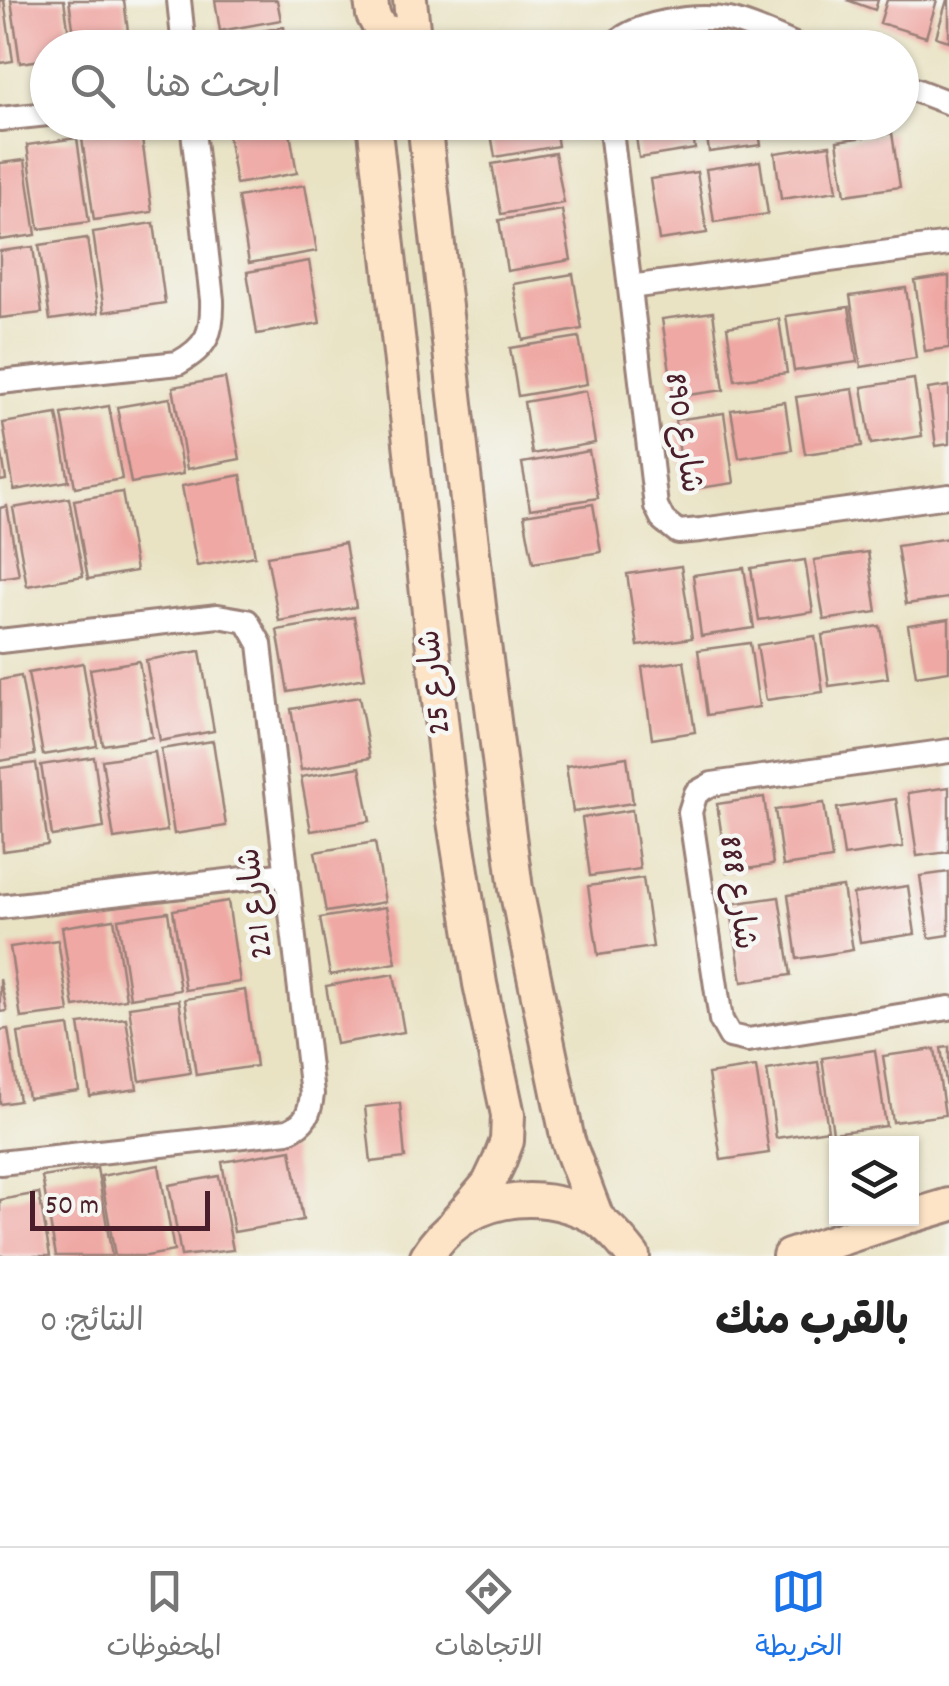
<!DOCTYPE html>
<html lang="ar">
<meta charset="utf-8">
<style>
:root{--surface:#fff;--page:#f2f2f2;--text:#222;--muted:#767676;--line:#e0e0e0;--accent:#1a73e8}
body{margin:0;font-family:Dekko,"Playpen Sans Arabic",sans-serif;background:var(--page);color:var(--text);direction:rtl}
.controls{position:absolute;right:30px;bottom:30px;display:grid;overflow:hidden;border-radius:0px;box-shadow:0 2px 8px #0004}
.controls button{width:90px;height:90px;display:grid;place-items:center;padding:0;border:0;border-bottom:2px solid var(--line);background:var(--surface);color:var(--text);font:50px sans-serif}
.scale{position:absolute;left:30px;bottom:25px;width:180px;box-sizing:border-box;padding-left:10px;border:5px solid #4a1f2b;border-top:0;font-size:28px;line-height:35px;white-space:nowrap;color:#4a1f2b;-webkit-text-stroke:8px #f6f6f2;paint-order:stroke}
.list{margin:0;padding:0;list-style:none}
h2{display:flex;justify-content:space-between;align-items:center;height:130px;margin:0;padding:0 40px;font-size:42px}
h2 small{font-size:32px;font-weight:400;color:var(--muted)}
.icon{flex:none;width:55px;height:55px;fill:none;stroke:currentColor;stroke-width:2;stroke-linecap:round;stroke-linejoin:round}
.map{position:relative;flex:none;width:949px;height:1256px;overflow:hidden;direction:ltr}
.search{position:absolute;background:var(--surface);box-shadow:0 2px 8px #0004;left:30px;right:30px;top:30px;height:110px;display:flex;align-items:center;gap:25px;box-sizing:border-box;padding:0 35px;border-radius:55px;color:var(--muted);font-size:38px}
.sheet{height:290px;background:var(--surface)}
nav{display:flex;justify-content:space-around;align-items:center;box-sizing:border-box;height:140px;border-top:2px solid var(--line);background:var(--surface);font-size:28px;color:var(--muted)}
nav a{display:grid;justify-items:center;gap:5px}
nav .on{color:var(--accent)}
.map>svg:first-child{display:block}
.building{fill:#efa8a4}
.lines{fill:none;stroke-linecap:round;stroke-linejoin:round}
.street-casing{stroke:#9a8178;stroke-width:28}
.secondary-casing{stroke:#9a8178;stroke-width:38}
.street{stroke:#fff;stroke-width:22}
.secondary{stroke:#fee4c6;stroke-width:32}
.labels{text-anchor:middle;dominant-baseline:central;stroke-width:9;stroke-linejoin:round;paint-order:stroke}
.street-label{font-size:32px;fill:#4a1f2b;stroke:#f6f6f2}
</style>
<div class="map">
<svg width="949" height="1256" viewBox="0 0 949 1256">
<rect width="100%" height="100%" fill="#f6f6f2"/>
<filter id="ink" filterUnits="userSpaceOnUse"><feTurbulence type="fractalNoise" baseFrequency=".01" numOctaves="2"/><feDisplacementMap in="SourceGraphic" scale="20" xChannelSelector="R" yChannelSelector="G"/><feConvolveMatrix kernelMatrix="1 2 1 2 8 2 1 2 1" color-interpolation-filters="sRGB"/></filter>
<filter id="wash" filterUnits="userSpaceOnUse"><feTurbulence type="fractalNoise" baseFrequency=".0048" numOctaves="4" result="noise"/><feDisplacementMap in="SourceGraphic" scale="40" xChannelSelector="R" yChannelSelector="G"/><feGaussianBlur stdDeviation="2.25" result="paint"/><feColorMatrix in="noise" values="0 0 0 0 0 0 0 0 0 0 0 0 0 0 0 0 0 1.4 0 .05"/><feComposite in="paint" operator="in"/></filter>
<g filter="url(#wash)">
<rect width="100%" height="100%" fill="#e9e3c4"/>
<g id="blocks">
<path class="building" d="M 0,0 L 4,0 L 13,61 L 0,63 Z
M 11,0 L 64,0 L 71,48 L 48,48 L 48,59 L 20,63 Z
M 69,0 L 124,0 L 130,48 L 76,48 Z
M 215,0 L 277,0 L 281,20 L 220,31 Z
M 847,0 L 878,0 L 875,10 Z
M 887,0 L 937,0 L 926,37 L 880,23 Z
M 947,0 L 949,0 L 949,41 L 936,37 Z
M 284,27 L 287,48 L 217,48 L 216,39 Z
M 541,32 L 543,48 L 483,48 L 482,42 Z
M 226,122 L 288,122 L 297,173 L 236,184 Z
M 489,122 L 554,122 L 558,146 L 495,157 Z
M 634,122 L 691,122 L 695,149 L 639,158 Z
M 705,122 L 757,122 L 761,145 L 709,152 Z
M 140,124 L 152,212 L 94,220 L 81,132 Z
M 892,133 L 900,187 L 845,195 L 837,141 Z
M 77,138 L 89,222 L 39,229 L 27,145 Z
M 830,145 L 837,191 L 781,199 L 775,153 Z
M 555,153 L 564,203 L 501,214 L 492,164 Z
M 25,160 L 36,235 L 0,240 L 0,163 Z
M 760,161 L 768,214 L 714,222 L 706,169 Z
M 697,172 L 707,233 L 659,240 L 650,179 Z
M 305,185 L 317,251 L 249,263 L 238,197 Z
M 562,210 L 571,260 L 507,271 L 499,220 Z
M 154,223 L 165,303 L 104,312 L 93,232 Z
M 87,238 L 98,313 L 50,320 L 39,245 Z
M 33,247 L 42,313 L 0,318 L 0,251 Z
M 309,261 L 320,323 L 257,334 L 247,272 Z
M 573,274 L 582,329 L 523,340 L 513,284 Z
M 949,276 L 949,348 L 925,351 L 915,281 Z
M 906,288 L 916,358 L 861,367 L 850,296 Z
M 849,307 L 857,362 L 794,371 L 786,316 Z
M 713,312 L 724,390 L 674,397 L 662,319 Z
M 779,319 L 787,373 L 735,380 L 727,327 Z
M 579,337 L 587,384 L 518,396 L 510,348 Z
M 225,378 L 240,459 L 187,469 L 173,387 Z
M 914,379 L 922,436 L 871,444 L 862,387 Z
M 949,386 L 949,444 L 936,446 L 928,389 Z
M 853,389 L 862,446 L 805,454 L 796,397 Z
M 586,391 L 595,443 L 532,454 L 524,402 Z
M 170,398 L 183,474 L 131,483 L 117,407 Z
M 785,402 L 792,450 L 739,458 L 731,410 Z
M 109,406 L 122,479 L 75,487 L 62,414 Z
M 724,413 L 734,483 L 685,490 L 675,420 Z
M 57,414 L 69,481 L 14,490 L 3,423 Z
M 589,451 L 598,498 L 530,509 L 522,463 Z
M 2,454 L 6,480 L 0,481 L 0,455 Z
M 241,475 L 255,556 L 197,566 L 182,486 Z
M 122,492 L 136,571 L 88,579 L 74,500 Z
M 69,498 L 83,576 L 27,586 L 13,508 Z
M 593,504 L 601,552 L 533,563 L 524,515 Z
M 7,506 L 19,575 L 0,578 L 0,508 Z
M 949,538 L 949,598 L 906,604 L 897,546 Z
M 345,543 L 356,607 L 279,621 L 267,556 Z
M 868,552 L 877,612 L 824,620 L 814,560 Z
M 805,560 L 813,612 L 759,620 L 751,568 Z
M 681,566 L 692,638 L 638,646 L 627,574 Z
M 744,568 L 754,628 L 701,636 L 693,575 Z
M 354,617 L 365,678 L 288,692 L 277,630 Z
M 949,619 L 949,671 L 916,676 L 908,625 Z
M 880,626 L 888,678 L 829,686 L 822,635 Z
M 815,636 L 823,692 L 766,700 L 757,645 Z
M 750,643 L 759,707 L 707,715 L 698,650 Z
M 200,651 L 214,731 L 160,741 L 146,660 Z
M 139,661 L 152,737 L 103,745 L 90,669 Z
M 684,661 L 695,732 L 652,739 L 642,667 Z
M 83,663 L 97,746 L 43,755 L 28,673 Z
M 21,676 L 35,755 L 0,761 L 0,680 Z
M 359,697 L 370,758 L 301,770 L 291,709 Z
M 213,741 L 226,826 L 174,834 L 161,749 Z
M 155,752 L 167,831 L 114,839 L 102,760 Z
M 94,757 L 104,828 L 52,836 L 41,765 Z
M 627,757 L 633,803 L 573,812 L 566,766 Z
M 36,763 L 48,845 L 3,851 L 0,768 Z
M 360,767 L 370,821 L 311,831 L 301,777 Z
M 949,787 L 949,852 L 917,856 L 908,793 Z
M 764,797 L 773,865 L 727,872 L 717,804 Z
M 896,799 L 903,847 L 844,856 L 837,808 Z
M 824,803 L 832,859 L 783,866 L 775,810 Z
M 632,810 L 640,869 L 590,876 L 582,818 Z
M 375,842 L 385,902 L 326,912 L 315,852 Z
M 949,872 L 949,935 L 929,938 L 920,876 Z
M 643,878 L 653,947 L 598,955 L 588,886 Z
M 908,886 L 915,934 L 860,942 L 853,894 Z
M 843,887 L 853,950 L 797,959 L 788,895 Z
M 779,897 L 791,975 L 742,982 L 730,904 Z
M 228,901 L 240,982 L 185,990 L 173,910 Z
M 386,907 L 396,963 L 330,975 L 320,918 Z
M 168,912 L 180,990 L 130,998 L 118,919 Z
M 114,919 L 126,999 L 74,1007 L 62,927 Z
M 58,940 L 69,1012 L 21,1018 L 10,947 Z
M 394,974 L 404,1032 L 336,1044 L 326,986 Z
M 0,979 L 7,1011 L 0,1012 Z
M 245,990 L 256,1066 L 196,1075 L 185,999 Z
M 179,1000 L 190,1073 L 140,1081 L 129,1007 Z
M 126,1018 L 137,1089 L 90,1096 L 79,1024 Z
M 69,1026 L 79,1091 L 28,1098 L 18,1033 Z
M 8,1029 L 19,1101 L 0,1104 L 0,1030 Z
M 949,1047 L 949,1089 L 947,1089 L 941,1048 Z
M 935,1049 L 945,1115 L 893,1122 L 883,1056 Z
M 875,1050 L 886,1126 L 833,1133 L 822,1058 Z
M 818,1062 L 828,1130 L 776,1138 L 767,1070 Z
M 756,1067 L 769,1153 L 721,1160 L 708,1074 Z
M 400,1103 L 405,1158 L 371,1162 L 365,1107 Z
M 291,1150 L 303,1220 L 234,1232 L 222,1162 Z
M 159,1165 L 174,1251 L 147,1256 L 115,1256 L 101,1176 Z
M 97,1168 L 112,1256 L 56,1256 L 42,1177 Z
M 219,1176 L 233,1250 L 181,1256 L 169,1185 Z
M 39,1193 L 50,1256 L 0,1256 L 0,1200 Z"/>
</g>
</g>
<g filter="url(#ink)">
<use href="#blocks" fill-opacity="0" stroke="#9a8178" stroke-width="2.5"/>
<g class="lines">
<defs>
<path id="street" d="M 179,0 L 184,48
M 611,48 C 633,22 696,14 729,20 C 753,25 779,39 802,48
M 902,85 L 949,103
M 0,119 L 48,114
M 610,122 L 656,506 L 663,520 L 678,532 L 701,530 L 949,496
M 630,287 L 949,244
M 0,382 L 178,363 C 207,347 213,333 212,300 L 192,122
M 0,641 L 218,616 L 247,621 L 260,644 L 312,1094 C 310,1113 306,1123 288,1131 L 0,1163
M 949,751 L 712,784 L 696,793 L 690,812 L 721,1020 L 730,1036 L 748,1040 L 949,1008
M 0,907 L 287,874"/>
<path id="secondary" d="M 371,0 L 373,15 L 381,30 L 395,34 L 413,31
M 410,0 L 415,48
M 374,122 L 449,790 L 480,984 L 508,1115 L 507,1141 L 499,1162 L 489,1183 L 455,1223
M 424,122 L 479,606 L 516,889 L 568,1141 L 597,1218
M 912,1216 L 949,1205
M 427,1256 C 462,1198 537,1185 594,1217 C 608,1225 623,1243 633,1256
M 789,1256 L 904,1218"/>
</defs>
<use href="#street" class="street-casing"/>
<use href="#secondary" class="secondary-casing"/>
<use href="#street" class="street"/>
<use href="#secondary" class="secondary"/>
</g>
</g>
<g class="labels">
<g class="street-label">
<text transform="translate(681 433) rotate(82)">شارع 890</text>
<text transform="translate(437 682) rotate(-96)">شارع 25</text>
<text transform="translate(735 893) rotate(82)">شارع 888</text>
<text transform="translate(258 903) rotate(-97)">شارع 221</text>
</g>
</g>
</svg>
<div class="controls">
<button><svg class="icon" aria-label="layers" viewBox="0 0 24 24"><path d="M12 4l9 5-9 5-9-5zM3 14l9 5 9-5"/></svg></button>
</div>
<div class="scale">50 m</div>
<div class="search"><svg class="icon" aria-label="search" viewBox="0 0 24 24"><circle cx="10" cy="10" r="6"/><path d="M15 15l6 6"/></svg>ابحث هنا</div>
</div>
<section class="sheet">
<h2>بالقرب منك<small>النتائج: 0</small></h2>
<ul class="list">
</ul>
</section>
<nav>
<a class="on"><svg class="icon" aria-label="map" viewBox="0 0 24 24"><path d="M3 6l6-2 6 2 6-2v14l-6 2-6-2-6 2zM9 4v14M15 6v14"/></svg>الخريطة</a>
<a><svg class="icon" aria-label="directions" viewBox="0 0 24 24"><path d="M12 3l9 9-9 9-9-9zM9 14v-3h6M13 9l2 2-2 2"/></svg>الاتجاهات</a>
<a><svg class="icon" aria-label="saved" viewBox="0 0 24 24"><path d="M7 4h10v16l-5-4-5 4z"/></svg>المحفوظات</a>
</nav>
